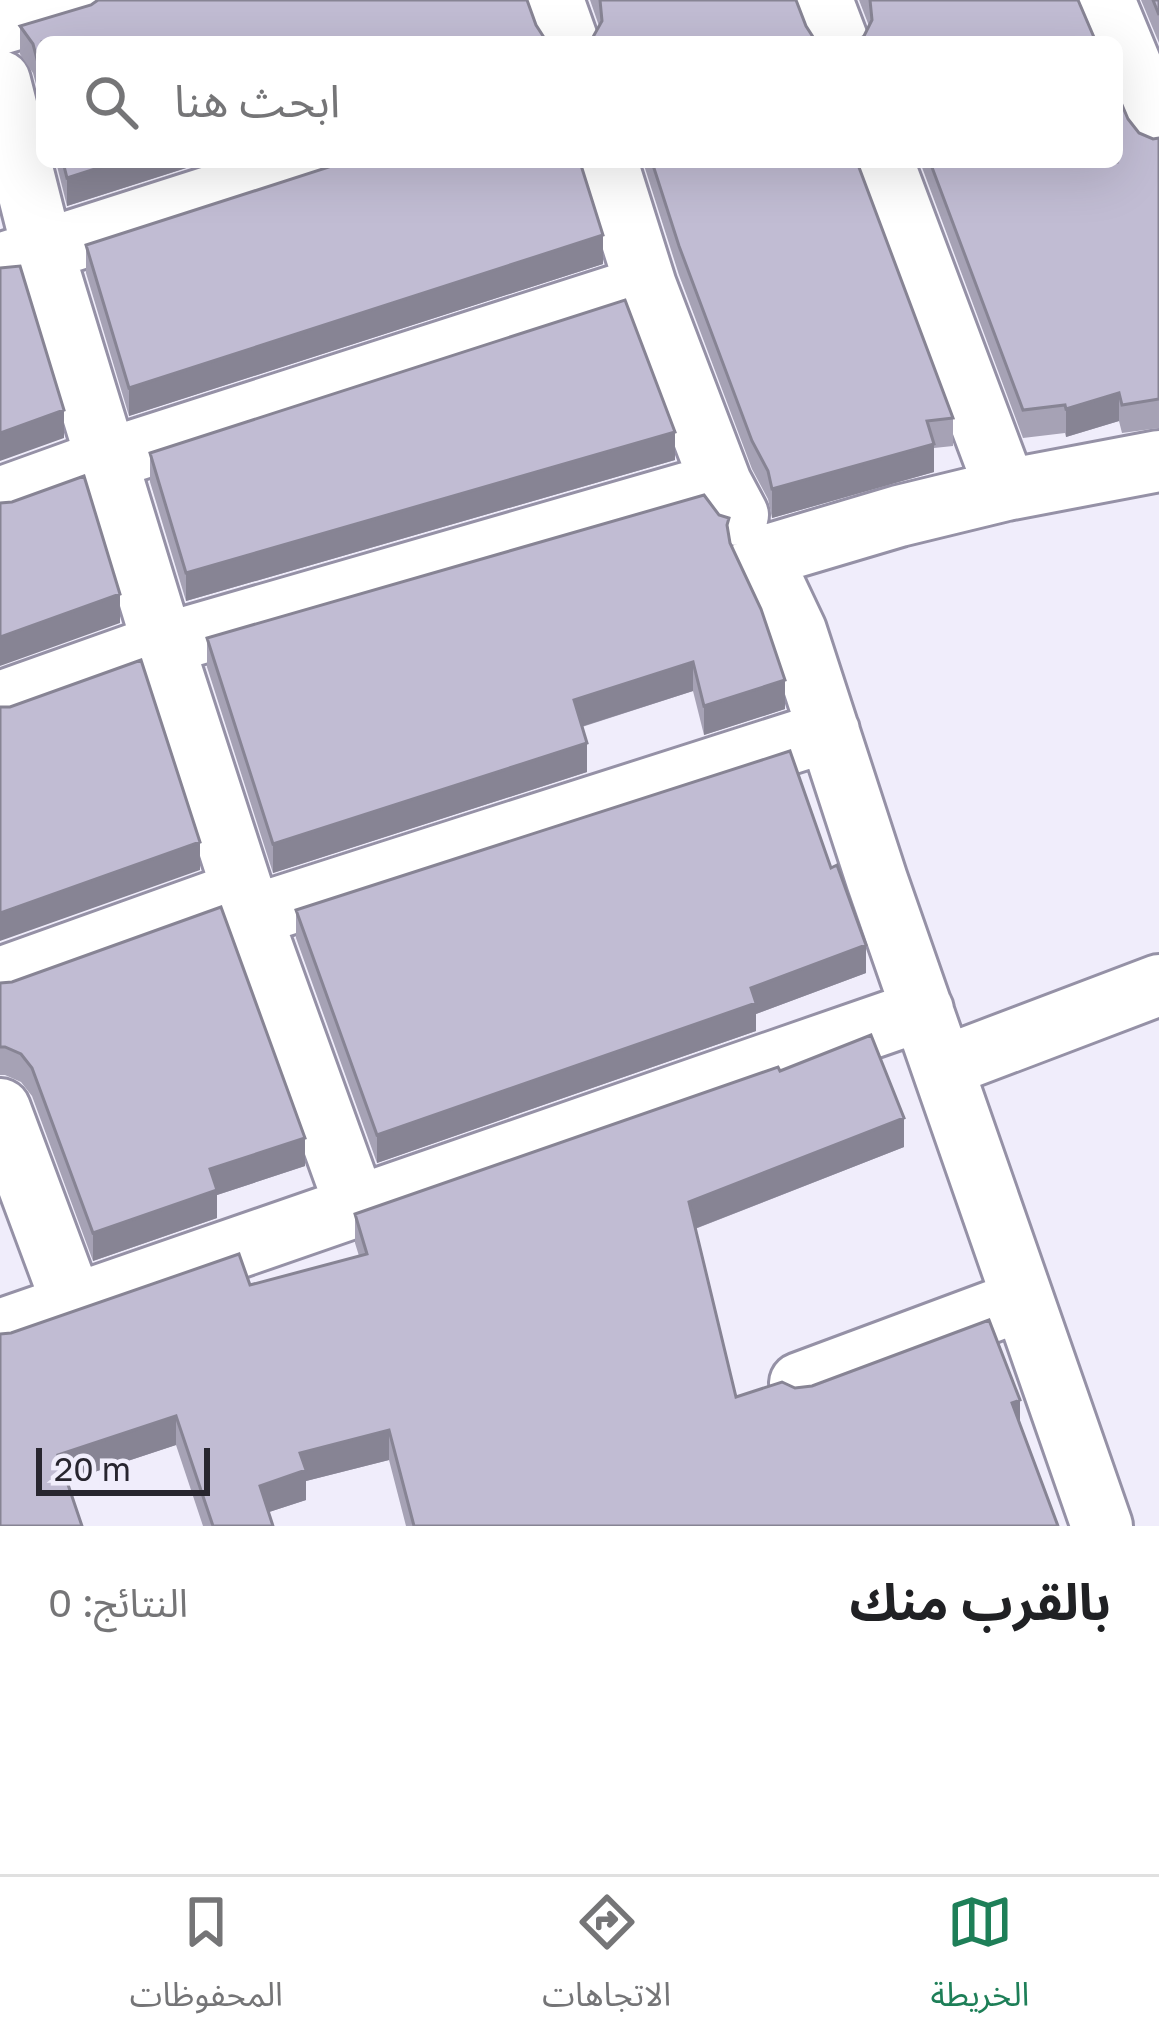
<!DOCTYPE html>
<html lang="ar">
<meta charset="utf-8">
<style>
:root{--surface:#fff;--page:#f2f2f2;--text:#202124;--muted:#757577;--line:#e0e0e0;--accent:#1e7f58}
body{margin:0;font-family:"Golos Text","Noto Sans Arabic",sans-serif;background:var(--page);color:var(--text);direction:rtl}
.scale{position:absolute;left:36px;bottom:30px;width:174px;box-sizing:border-box;padding-left:12px;border:6px solid #28262f;border-top:0;font-size:33px;line-height:42px;white-space:nowrap;color:#28262f;-webkit-text-stroke:9px #f0edfb;paint-order:stroke}
.list{margin:0;padding:0;list-style:none}
h2{display:flex;justify-content:space-between;align-items:center;height:156px;margin:0;padding:0 48px;font-size:51px}
h2 small{font-size:39px;font-weight:400;color:var(--muted)}
.icon{flex:none;width:66px;height:66px;fill:none;stroke:currentColor;stroke-width:2;stroke-linecap:round;stroke-linejoin:round}
.map{position:relative;flex:none;width:1159px;height:1526px;overflow:hidden;direction:ltr}
.search{position:absolute;background:var(--surface);box-shadow:0 12px 48px #0002;left:36px;right:36px;top:36px;height:132px;display:flex;align-items:center;gap:30px;box-sizing:border-box;padding:0 42px;border-radius:18px;color:var(--muted);font-size:45px}
.sheet{height:348px;background:var(--surface)}
nav{display:flex;justify-content:space-around;align-items:center;box-sizing:border-box;height:168px;border-top:3px solid var(--line);background:var(--surface);font-size:33px;color:var(--muted)}
nav a{display:grid;justify-items:center;gap:6px}
nav .on{color:var(--accent)}
.map>svg:first-child{display:block}
.lines{fill:none;stroke-linecap:round;stroke-linejoin:round}
.minor-casing{stroke:#9591a6;stroke-width:66}
.minor{stroke:#fff;stroke-width:60}
.wall{fill:#a6a2b5}
.shaded-wall{fill:#878494}
.building{fill:#c1bcd3;stroke:#878494;stroke-width:3}
</style>
<div class="map">
<svg width="1159" height="1526" viewBox="0 0 1159 1526">
<rect width="100%" height="100%" fill="#f0edfb"/>
<g class="lines">
<defs>
<path id="minor" d="M 553,0 L 568,42
M 822,0 L 838,42
M 1104,0 L 1159,133
M 0,24 L 81,0
M 0,81 L 43,251 L 163,644 L 251,916 L 356,1207
M 607,162 L 646,286 L 721,483 L 738,515
M 883,162 L 1006,490
M 0,264 L 318,162
M 0,498 L 108,459 L 646,286
M 0,702 L 163,644 L 721,483
M 251,916 L 829,731
M 0,978 L 243,891
M 943,1067 L 1159,985
M 0,1109 L 73,1305
M 0,1330 L 923,1010
M 800,1383 L 1023,1300
M 1102,1526 L 877,880 L 796,631 L 761,557 L 899,516 L 1006,490 L 1159,461"/>
</defs>
<use href="#minor" class="minor-casing"/>
<use href="#minor" class="minor"/>
</g>
<path class="wall" d="M 590,0 L 796,0 L 593,37 L 599,26 Z
M 859,0 L 1078,0 L 864,36 L 869,26 Z
M 1141,0 L 1159,0 L 1159,43 Z
M 91,5 L 42,42 L 42,106 L 33,73 L 20,54 L 20,26 Z
M 1128,119 L 1139,133 L 1153,139 L 1159,138 L 1159,428 L 1122,433 L 1119,421 L 1066,437 L 1065,433 L 1023,438 L 920,162 L 1117,162 Z
M 56,162 L 205,162 L 67,206 Z
M 643,162 L 857,162 L 953,418 L 953,446 L 934,448 L 934,472 L 772,518 L 768,499 L 752,469 L 679,275 Z
M 329,167 L 603,264 L 129,416 L 86,273 L 86,245 Z
M 150,453 L 675,460 L 186,601 L 150,482 Z
M 729,537 L 785,709 L 704,735 L 693,691 L 582,727 L 587,772 L 273,873 L 207,667 L 207,638 Z
M 296,910 L 866,973 L 756,1014 L 756,1031 L 377,1163 L 296,938 Z
M 0,983 L 305,1166 L 217,1195 L 217,1218 L 93,1261 L 32,1096 L 21,1082 L 5,1075 L 0,1075 Z
M 780,1071 L 904,1147 L 695,1229 L 736,1397 L 795,1388 L 1020,1423 L 1058,1526 L 406,1526 L 389,1460 L 306,1481 L 306,1500 L 269,1512 L 273,1526 L 203,1526 L 176,1445 L 67,1481 L 11,1333 L 250,1285 L 359,1256 L 355,1243 L 355,1214 Z"/>
<path class="shaded-wall" d="M 117,162 L 205,162 L 67,206 L 67,178 Z
M 603,235 L 603,264 L 129,416 L 129,388 Z
M 1119,393 L 1119,421 L 1066,437 L 1066,409 Z
M 64,410 L 64,438 L 0,461 L 0,433 Z
M 675,432 L 675,460 L 186,601 L 186,573 Z
M 934,444 L 934,472 L 772,518 L 772,489 Z
M 120,594 L 120,623 L 0,666 L 0,637 Z
M 693,662 L 693,691 L 574,729 L 574,700 Z
M 785,680 L 785,709 L 704,735 L 704,706 Z
M 587,743 L 587,772 L 273,873 L 273,844 Z
M 200,842 L 200,870 L 0,941 L 0,913 Z
M 866,945 L 866,973 L 756,1014 L 756,1031 L 377,1163 L 377,1135 L 751,988 Z
M 904,1118 L 904,1147 L 689,1231 L 689,1202 Z
M 305,1138 L 305,1166 L 217,1195 L 217,1218 L 93,1261 L 93,1233 L 210,1169 Z
M 1020,1400 L 1020,1430 L 1012,1403 Z
M 176,1416 L 176,1445 L 58,1484 L 58,1455 Z
M 389,1430 L 389,1460 L 306,1481 L 306,1500 L 260,1515 L 260,1486 L 300,1453 Z"/>
<path class="building" d="M 98,0 L 527,0 L 536,25 L 545,39 L 550,42 L 42,42 L 42,78 L 33,44 L 20,26 L 91,5 Z
M 600,0 L 796,0 L 806,26 L 815,40 L 820,42 L 586,42 L 593,37 L 602,21 Z
M 870,0 L 1078,0 L 1096,42 L 856,42 L 864,36 L 872,20 Z
M 1153,0 L 1159,0 L 1159,15 Z
M 1117,93 L 1128,119 L 1139,133 L 1153,139 L 1159,138 L 1159,399 L 1122,405 L 1119,393 L 1066,409 L 1065,405 L 1023,410 L 930,162 L 1117,162 Z
M 63,162 L 117,162 L 67,178 Z
M 335,162 L 580,162 L 603,235 L 129,388 L 86,245 L 329,167 Z
M 652,162 L 857,162 L 953,418 L 927,421 L 934,444 L 772,489 L 768,471 L 752,441 L 679,246 Z
M 20,266 L 64,410 L 0,433 L 0,268 Z
M 625,300 L 675,432 L 186,573 L 150,453 Z
M 84,476 L 120,594 L 0,637 L 0,503 L 12,502 Z
M 704,495 L 719,515 L 729,518 L 727,525 L 730,543 L 761,609 L 785,680 L 704,706 L 693,662 L 574,700 L 587,743 L 273,844 L 207,638 Z
M 141,660 L 200,842 L 0,913 L 0,707 L 10,707 Z
M 790,751 L 831,868 L 837,865 L 866,945 L 751,988 L 756,1003 L 377,1135 L 296,910 Z
M 221,907 L 305,1138 L 210,1169 L 217,1190 L 93,1233 L 32,1068 L 21,1054 L 5,1047 L 0,1047 L 0,983 L 12,982 Z
M 871,1035 L 904,1118 L 689,1202 L 736,1397 L 782,1382 L 795,1388 L 812,1386 L 989,1320 L 1020,1400 L 1012,1403 L 1058,1526 L 414,1526 L 389,1430 L 300,1453 L 306,1470 L 260,1486 L 273,1526 L 213,1526 L 176,1416 L 58,1455 L 82,1526 L 0,1526 L 0,1334 L 11,1333 L 239,1254 L 250,1285 L 367,1254 L 355,1214 L 778,1067 L 780,1071 Z"/>
</svg>
<div class="scale">20 m</div>
<div class="search"><svg class="icon" aria-label="search" viewBox="0 0 24 24"><circle cx="10" cy="10" r="6"/><path d="M15 15l6 6"/></svg>ابحث هنا</div>
</div>
<section class="sheet">
<h2>بالقرب منك<small>النتائج: 0</small></h2>
<ul class="list">
</ul>
</section>
<nav>
<a class="on"><svg class="icon" aria-label="map" viewBox="0 0 24 24"><path d="M3 6l6-2 6 2 6-2v14l-6 2-6-2-6 2zM9 4v14M15 6v14"/></svg>الخريطة</a>
<a><svg class="icon" aria-label="directions" viewBox="0 0 24 24"><path d="M12 3l9 9-9 9-9-9zM9 14v-3h6M13 9l2 2-2 2"/></svg>الاتجاهات</a>
<a><svg class="icon" aria-label="saved" viewBox="0 0 24 24"><path d="M7 4h10v16l-5-4-5 4z"/></svg>المحفوظات</a>
</nav>
